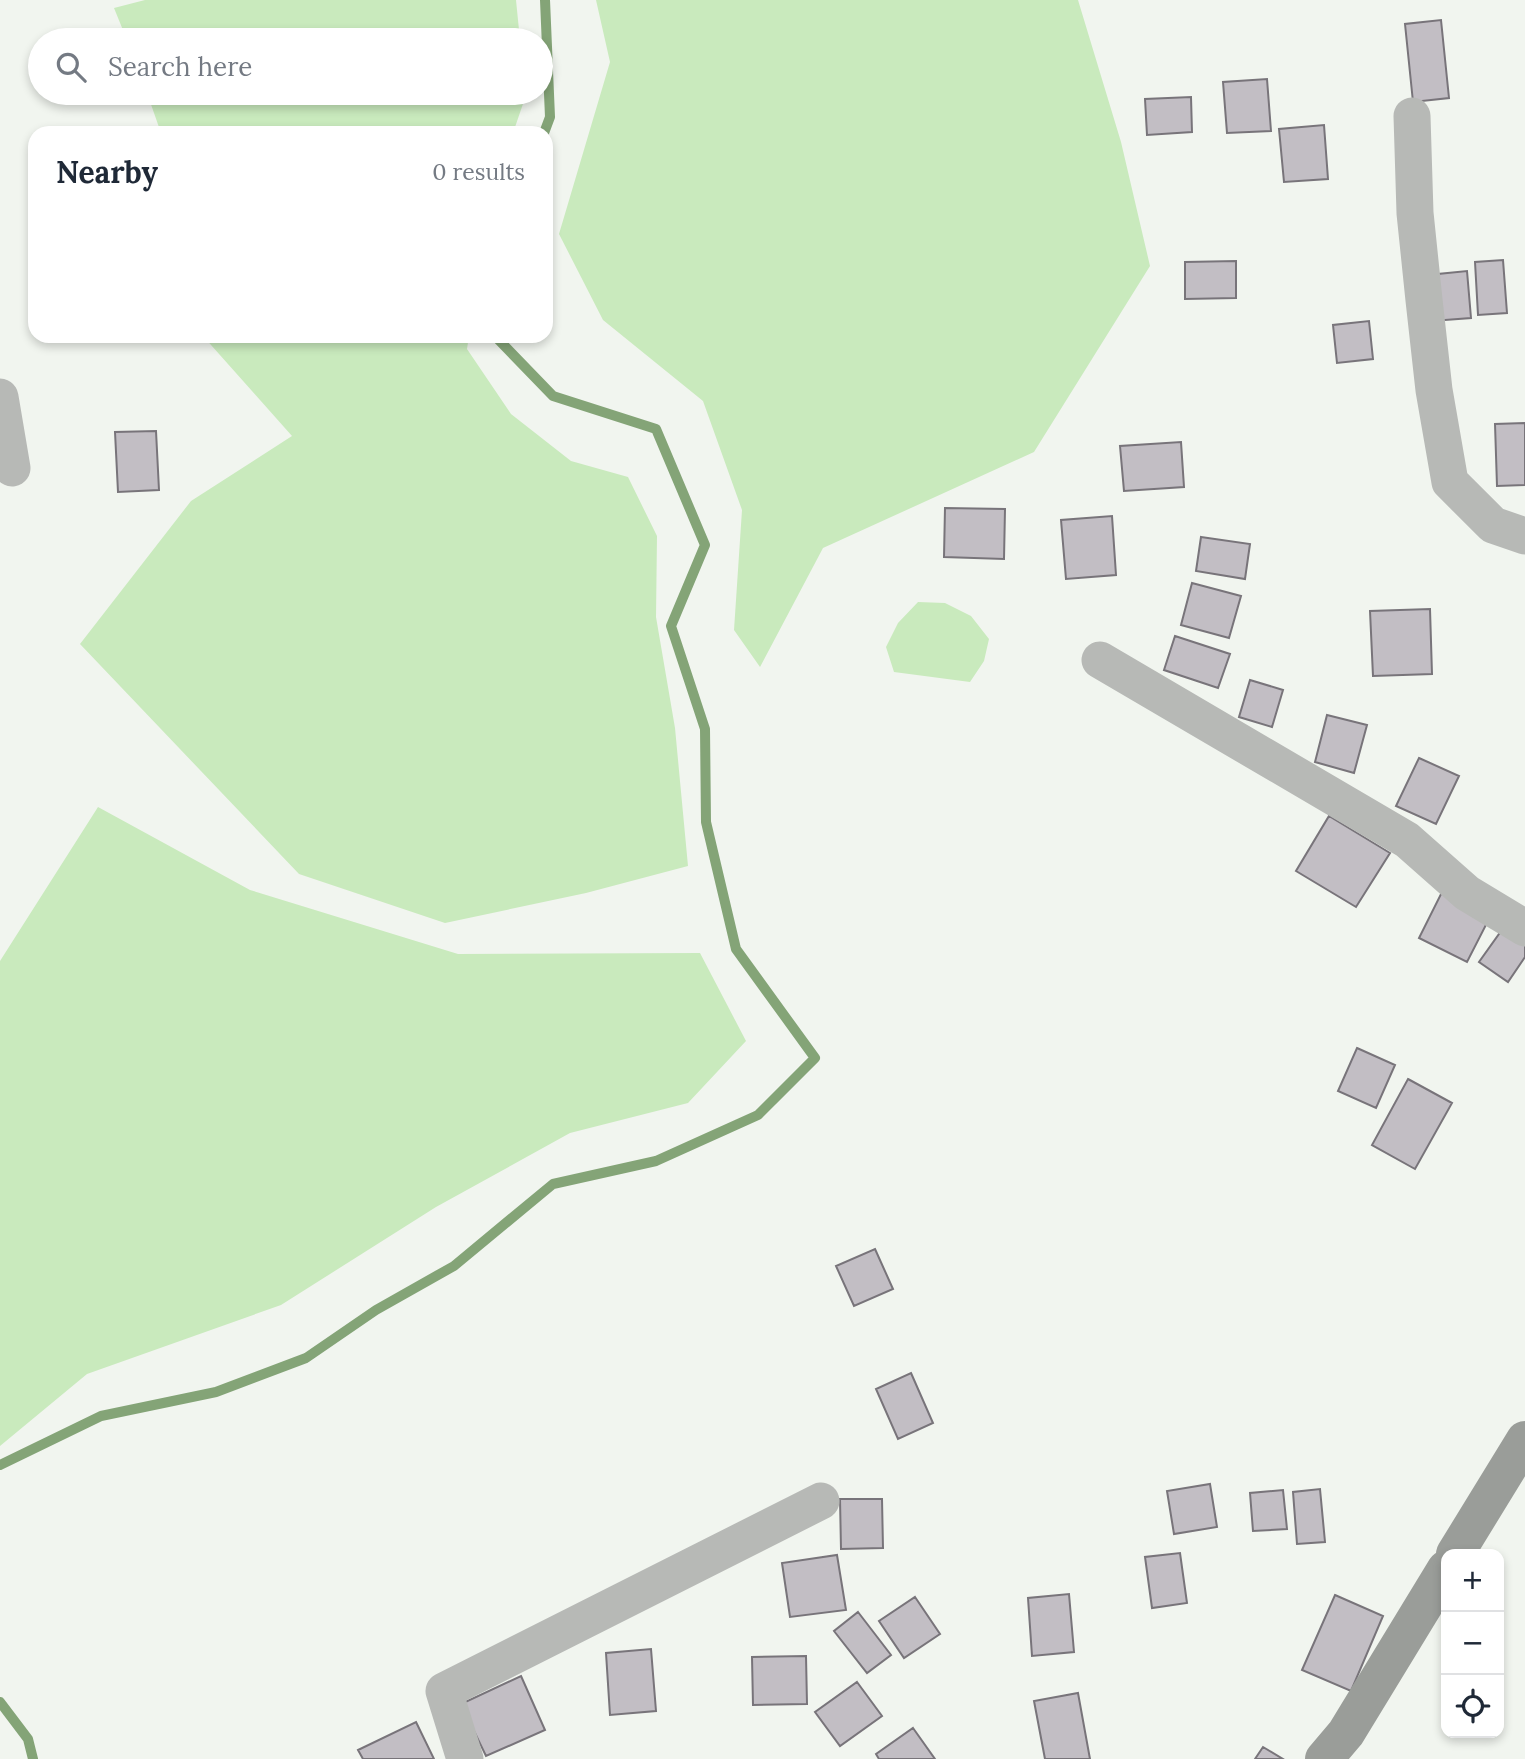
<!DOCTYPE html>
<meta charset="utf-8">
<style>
:root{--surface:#fff;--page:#f2f2f3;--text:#1f2937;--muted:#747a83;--line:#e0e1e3}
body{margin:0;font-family:Lora,serif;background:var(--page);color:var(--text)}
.controls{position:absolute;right:21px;bottom:21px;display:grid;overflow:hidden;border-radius:14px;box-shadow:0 4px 10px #0003}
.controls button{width:63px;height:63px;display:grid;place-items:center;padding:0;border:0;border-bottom:2px solid var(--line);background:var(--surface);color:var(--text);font:35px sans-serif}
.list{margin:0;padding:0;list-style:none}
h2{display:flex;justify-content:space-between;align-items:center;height:91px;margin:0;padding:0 28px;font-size:30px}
h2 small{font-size:23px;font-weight:400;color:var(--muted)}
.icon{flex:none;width:38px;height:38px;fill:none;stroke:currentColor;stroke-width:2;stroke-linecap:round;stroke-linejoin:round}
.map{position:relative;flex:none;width:1525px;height:1759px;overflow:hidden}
.search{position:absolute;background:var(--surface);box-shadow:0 4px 10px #0003;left:28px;top:28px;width:525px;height:77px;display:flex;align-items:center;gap:18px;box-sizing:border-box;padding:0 24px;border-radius:38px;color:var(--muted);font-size:26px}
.panel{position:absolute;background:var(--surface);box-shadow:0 4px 10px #0003;left:28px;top:126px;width:525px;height:217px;border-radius:21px}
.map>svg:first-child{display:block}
.green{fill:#c9eabd}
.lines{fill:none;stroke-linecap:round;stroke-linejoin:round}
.stream{stroke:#84a477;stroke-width:10}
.building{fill:#c2bec4;stroke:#78747a;stroke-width:2}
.street{stroke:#b7b9b6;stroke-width:37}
.secondary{stroke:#9a9d99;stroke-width:38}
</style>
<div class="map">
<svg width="1525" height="1759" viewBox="0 0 1525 1759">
<rect width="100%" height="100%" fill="#f1f5ef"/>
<path class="green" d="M 145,0 L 516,0 L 520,40 L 127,40 L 114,8 Z
M 596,0 L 1078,0 L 1121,142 L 1150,266 L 1034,452 L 823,548 L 760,667 L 734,630 L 742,510 L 703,401 L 603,320 L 559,234 L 610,62 Z
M 147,93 L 525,93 L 525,98 L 513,133 L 161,133 Z
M 203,336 L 469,336 L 467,349 L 511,414 L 571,461 L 628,477 L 657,536 L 656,617 L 675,728 L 688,866 L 586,893 L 445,923 L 299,874 L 80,644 L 191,501 L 292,436 Z
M 918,602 L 945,603 L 971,616 L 989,639 L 984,661 L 970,682 L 894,672 L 886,647 L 898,623 Z
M 98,807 L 250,890 L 458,954 L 700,953 L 746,1041 L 688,1103 L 570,1133 L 436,1207 L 281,1305 L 87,1374 L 0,1446 L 0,961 Z"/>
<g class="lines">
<path class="stream" d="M 544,133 L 550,117 L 545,0
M 0,1465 L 101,1416 L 216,1392 L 306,1358 L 376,1310 L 454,1266 L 553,1184 L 656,1161 L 758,1115 L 815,1058 L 736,949 L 706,822 L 705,729 L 671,626 L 705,545 L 656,429 L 553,396 L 495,336
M 0,1702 L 28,1739 L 33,1759"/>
</g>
<path class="building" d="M 1441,20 L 1449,98 L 1413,102 L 1405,24 Z
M 1267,79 L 1271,131 L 1227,133 L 1223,82 Z
M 1191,97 L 1192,132 L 1147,135 L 1145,99 Z
M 1324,125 L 1328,179 L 1284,182 L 1279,129 Z
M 1503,260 L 1507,313 L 1478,315 L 1475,262 Z
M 1236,261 L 1236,298 L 1185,299 L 1185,262 Z
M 1467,271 L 1471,318 L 1432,321 L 1428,275 Z
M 1369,321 L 1373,359 L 1337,363 L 1333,325 Z
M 1525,423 L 1525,485 L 1497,486 L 1495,424 Z
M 156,431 L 159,490 L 118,492 L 115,432 Z
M 1181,442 L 1184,487 L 1124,491 L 1120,446 Z
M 945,508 L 1005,509 L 1004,559 L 944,557 Z
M 1112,516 L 1116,575 L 1066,579 L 1061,520 Z
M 1201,537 L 1250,544 L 1245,579 L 1196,571 Z
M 1192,583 L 1241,596 L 1229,638 L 1181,625 Z
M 1430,609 L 1432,674 L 1373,676 L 1370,611 Z
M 1175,636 L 1230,654 L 1218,688 L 1164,670 Z
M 1250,680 L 1283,690 L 1272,727 L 1239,717 Z
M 1327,715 L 1367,725 L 1354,773 L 1315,762 Z
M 1419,758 L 1459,776 L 1436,824 L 1396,806 Z
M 1329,816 L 1390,853 L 1356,907 L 1296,871 Z
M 1442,892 L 1490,917 L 1467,962 L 1419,938 Z
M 1504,927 L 1525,942 L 1525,957 L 1508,982 L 1479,962 Z
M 1357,1048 L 1395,1065 L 1376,1108 L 1338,1091 Z
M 1408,1079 L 1452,1103 L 1415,1169 L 1372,1145 Z
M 875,1249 L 893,1289 L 854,1306 L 836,1266 Z
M 911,1373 L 933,1423 L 898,1439 L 876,1389 Z
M 1210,1484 L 1217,1527 L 1174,1534 L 1167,1491 Z
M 1320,1489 L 1325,1542 L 1297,1544 L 1293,1492 Z
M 1283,1490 L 1287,1529 L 1253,1531 L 1250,1493 Z
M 840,1499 L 882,1499 L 883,1548 L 841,1549 Z
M 1180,1553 L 1187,1603 L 1152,1608 L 1145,1557 Z
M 837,1555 L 846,1610 L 790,1617 L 782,1563 Z
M 1069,1594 L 1074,1652 L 1032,1656 L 1028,1598 Z
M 1335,1595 L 1383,1616 L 1351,1691 L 1302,1670 Z
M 915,1597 L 940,1634 L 904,1658 L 879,1621 Z
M 858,1612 L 891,1655 L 867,1673 L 834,1631 Z
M 651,1649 L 656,1711 L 610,1715 L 606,1653 Z
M 806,1656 L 807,1704 L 753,1705 L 752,1657 Z
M 521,1676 L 545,1730 L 486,1756 L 461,1704 Z
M 857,1682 L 882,1716 L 840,1746 L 815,1712 Z
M 1078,1693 L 1090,1759 L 1045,1759 L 1034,1701 Z
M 416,1722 L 434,1759 L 363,1759 L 358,1750 Z
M 913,1728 L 935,1759 L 879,1759 L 876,1754 Z
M 1263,1747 L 1283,1759 L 1255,1759 Z"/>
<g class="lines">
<path class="street" d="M 1412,116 L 1415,213 L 1424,300 L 1434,390 L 1450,482 L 1493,525 L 1525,536
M 0,397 L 12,468
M 1100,660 L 1407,840 L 1467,893 L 1525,928
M 465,1759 L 444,1691 L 821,1501"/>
<path class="secondary" d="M 1455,1554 L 1525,1440
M 1324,1759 L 1346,1733 L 1446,1569"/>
</g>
</svg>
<div class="controls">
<button>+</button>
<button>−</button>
<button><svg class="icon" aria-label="locate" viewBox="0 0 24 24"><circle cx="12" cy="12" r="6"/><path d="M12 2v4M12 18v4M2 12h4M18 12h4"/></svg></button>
</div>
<div class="search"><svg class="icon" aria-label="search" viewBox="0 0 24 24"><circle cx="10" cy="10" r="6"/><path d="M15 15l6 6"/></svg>Search here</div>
<section class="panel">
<h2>Nearby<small>0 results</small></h2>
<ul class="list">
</ul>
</section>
</div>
